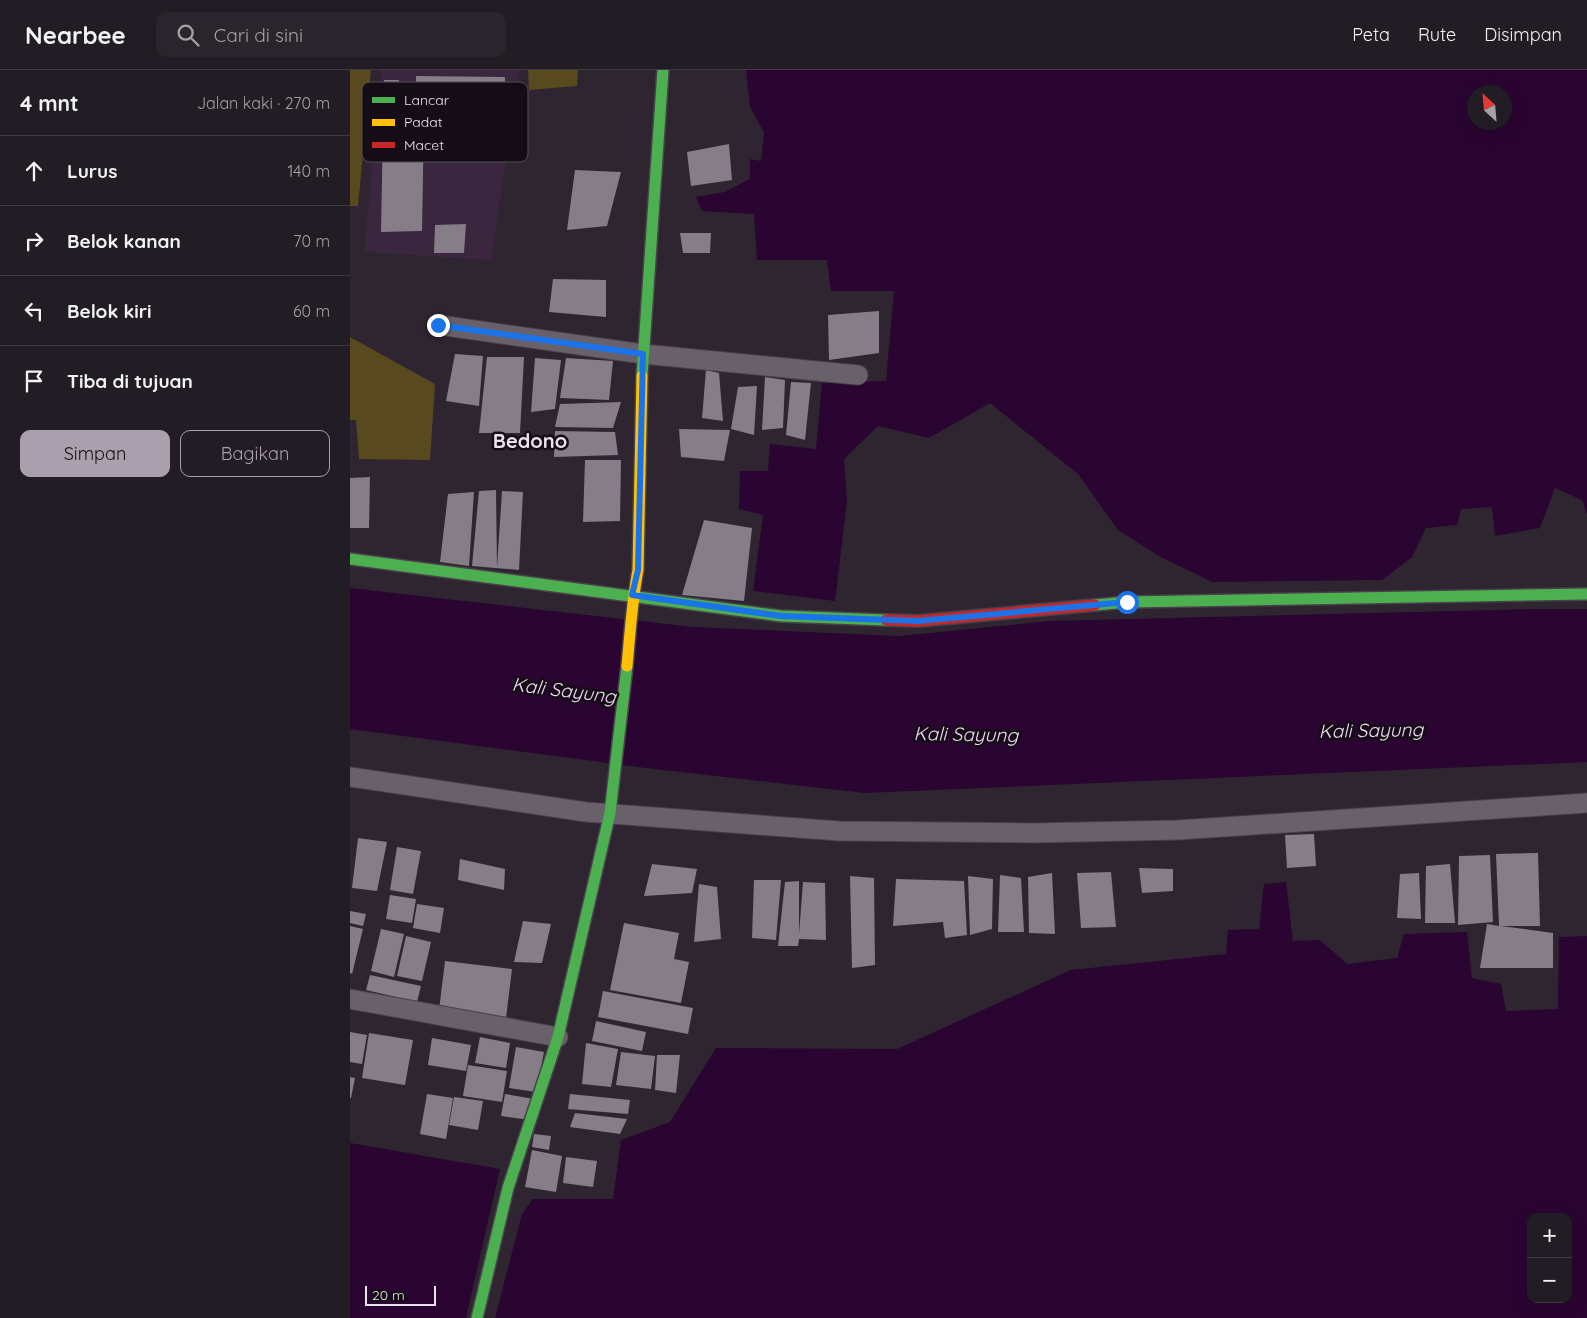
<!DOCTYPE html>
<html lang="id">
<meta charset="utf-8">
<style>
:root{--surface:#221c24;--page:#2a252c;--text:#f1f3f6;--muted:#a2a1a6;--line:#3f3a41;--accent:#aa9fac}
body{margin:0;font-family:Quicksand,sans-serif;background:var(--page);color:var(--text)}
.controls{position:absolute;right:15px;bottom:15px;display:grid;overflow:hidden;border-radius:10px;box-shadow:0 5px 20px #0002}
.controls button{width:45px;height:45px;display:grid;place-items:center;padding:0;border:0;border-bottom:1px solid var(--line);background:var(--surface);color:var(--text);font:25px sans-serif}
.compass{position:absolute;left:1117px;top:15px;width:45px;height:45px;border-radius:50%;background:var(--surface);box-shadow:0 5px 20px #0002;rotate:334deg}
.scale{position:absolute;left:15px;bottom:12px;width:71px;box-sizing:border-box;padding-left:5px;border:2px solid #ece0ee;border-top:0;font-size:14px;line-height:18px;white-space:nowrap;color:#ece0ee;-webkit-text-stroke:4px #150d16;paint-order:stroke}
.stop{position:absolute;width:15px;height:15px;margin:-11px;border:4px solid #1a73e8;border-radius:50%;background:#fff}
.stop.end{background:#1a73e8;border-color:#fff;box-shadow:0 1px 5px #0008}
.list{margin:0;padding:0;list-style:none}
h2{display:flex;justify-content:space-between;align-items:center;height:65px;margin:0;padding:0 20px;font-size:21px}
h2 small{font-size:16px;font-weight:400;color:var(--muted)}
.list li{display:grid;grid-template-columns:32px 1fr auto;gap:15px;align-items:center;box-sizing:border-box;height:70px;padding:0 20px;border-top:1px solid var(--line)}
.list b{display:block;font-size:19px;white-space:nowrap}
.list em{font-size:16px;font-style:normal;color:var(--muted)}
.actions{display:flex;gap:10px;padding:15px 20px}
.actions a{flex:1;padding:11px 0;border:1px solid var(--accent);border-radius:10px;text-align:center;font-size:18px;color:var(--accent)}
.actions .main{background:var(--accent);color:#111}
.icon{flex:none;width:28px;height:28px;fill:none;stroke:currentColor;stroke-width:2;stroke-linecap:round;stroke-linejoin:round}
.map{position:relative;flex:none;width:1237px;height:1248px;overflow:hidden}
header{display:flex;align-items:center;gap:30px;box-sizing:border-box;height:70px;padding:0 25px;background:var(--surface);border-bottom:1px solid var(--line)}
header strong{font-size:24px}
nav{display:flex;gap:28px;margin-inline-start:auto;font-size:18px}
.search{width:350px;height:45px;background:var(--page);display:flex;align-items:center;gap:12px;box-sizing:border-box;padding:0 18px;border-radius:10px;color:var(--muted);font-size:19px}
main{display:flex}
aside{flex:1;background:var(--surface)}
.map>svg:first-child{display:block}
.built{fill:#3a263e}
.green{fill:#58491e}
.water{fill:#2a0531;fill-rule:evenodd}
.building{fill:#857d87}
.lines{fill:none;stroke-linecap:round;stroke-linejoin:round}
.street-casing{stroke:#49414b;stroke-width:21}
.fast-casing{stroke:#49414b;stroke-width:14}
.slow-casing{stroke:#49414b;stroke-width:14}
.jam-casing{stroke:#49414b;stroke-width:14}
.street{stroke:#69616a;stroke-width:19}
.fast{stroke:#4caf50;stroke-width:11}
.slow{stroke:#ffc107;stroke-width:11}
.jam{stroke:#c62828;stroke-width:11}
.route{stroke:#1a73e8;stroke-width:6}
.labels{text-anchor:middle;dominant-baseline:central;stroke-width:5;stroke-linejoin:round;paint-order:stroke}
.water-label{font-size:19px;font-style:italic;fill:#f3d9f8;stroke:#150d16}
.quarter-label{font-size:20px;font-weight:bold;fill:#ece0ee;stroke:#150d16}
.key{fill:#150d16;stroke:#564c57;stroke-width:1}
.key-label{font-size:14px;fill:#ece0ee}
</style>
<header>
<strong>Nearbee</strong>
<div class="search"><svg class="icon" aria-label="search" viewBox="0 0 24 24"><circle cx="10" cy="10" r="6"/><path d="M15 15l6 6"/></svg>Cari di sini</div>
<nav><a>Peta</a><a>Rute</a><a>Disimpan</a></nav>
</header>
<main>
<aside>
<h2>4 mnt<small>Jalan kaki · 270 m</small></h2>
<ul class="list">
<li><svg class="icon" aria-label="ahead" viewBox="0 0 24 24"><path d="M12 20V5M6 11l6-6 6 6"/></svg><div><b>Lurus</b></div><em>140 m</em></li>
<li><svg class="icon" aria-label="right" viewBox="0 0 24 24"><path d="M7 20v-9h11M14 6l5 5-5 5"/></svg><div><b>Belok kanan</b></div><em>70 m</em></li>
<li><svg class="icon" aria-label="left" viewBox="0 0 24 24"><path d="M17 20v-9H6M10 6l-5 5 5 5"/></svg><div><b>Belok kiri</b></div><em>60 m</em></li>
<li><svg class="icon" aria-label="arrive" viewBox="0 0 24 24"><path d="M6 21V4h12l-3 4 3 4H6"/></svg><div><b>Tiba di tujuan</b></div></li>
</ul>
<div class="actions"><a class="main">Simpan</a><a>Bagikan</a></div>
</aside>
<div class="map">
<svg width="1237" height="1248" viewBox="0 0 1237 1248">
<rect width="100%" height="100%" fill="#2e2530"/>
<path class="built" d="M 31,0 L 170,0 L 141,190 L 14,182 Z"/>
<path class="green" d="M 0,0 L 21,0 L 8,136 L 0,136 Z
M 178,0 L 228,0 L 227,16 L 179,20 Z
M 0,267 L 85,314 L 80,390 L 9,389 L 6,350 L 0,350 Z"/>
<path class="water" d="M 396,0 L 1237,0 L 1237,444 L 1232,430 L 1205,418 L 1190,458 L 1145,466 L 1142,437 L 1111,439 L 1107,455 L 1076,458 L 1062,487 L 1032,510 L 862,512 L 809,486 L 768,460 L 728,404 L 640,333 L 579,368 L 528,356 L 494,389 L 497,431 L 485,531 L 403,521 L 413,445 L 389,439 L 390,401 L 418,401 L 420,374 L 466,379 L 472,313 L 536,311 L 544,221 L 481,221 L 477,190 L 407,190 L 404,144 L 352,141 L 346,127 L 375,122 L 400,109 L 400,89 L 411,91 L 414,62 L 400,37 ZM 1124,22 L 1154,22 L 1154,52 L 1124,52 Z
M 0,518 L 343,557 L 550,566 L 700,551 L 1183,539 L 1237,539 L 1237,692 L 515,723 L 296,698 L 0,659 Z
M 936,812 L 943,871 L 970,870 L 997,894 L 1047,888 L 1054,864 L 1117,862 L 1122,908 L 1151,914 L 1156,941 L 1208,939 L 1209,867 L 1237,866 L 1237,1248 L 145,1248 L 172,1144 L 183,1129 L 263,1129 L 271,1070 L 320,1052 L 366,978 L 547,979 L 721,900 L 876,884 L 878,860 L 909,859 L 914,814 ZM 1181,1147 L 1218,1147 L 1218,1229 L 1181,1229 Z
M 0,1073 L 150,1099 L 116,1248 L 0,1248 Z"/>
<path class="building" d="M 66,6 L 155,7 L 155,44 L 66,42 Z
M 34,10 L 49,10 L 47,33 L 33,32 Z
M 74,49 L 72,161 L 31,162 L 33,52 Z
M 379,74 L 382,110 L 341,116 L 337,82 Z
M 225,100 L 271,102 L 257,156 L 217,160 Z
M 116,154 L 114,183 L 84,183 L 85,155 Z
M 330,163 L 361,163 L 360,183 L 333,183 Z
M 203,209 L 256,210 L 256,247 L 199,242 Z
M 529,241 L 529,283 L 479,290 L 478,245 Z
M 105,284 L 133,286 L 129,336 L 96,331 Z
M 137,287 L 174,287 L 170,363 L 129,363 Z
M 185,288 L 211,290 L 205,339 L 181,342 Z
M 216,288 L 263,291 L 259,330 L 210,328 Z
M 356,300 L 369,303 L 373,351 L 352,348 Z
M 415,307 L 435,310 L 433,358 L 412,360 Z
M 441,312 L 461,313 L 455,370 L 436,365 Z
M 407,316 L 404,365 L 381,359 L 388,317 Z
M 271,332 L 263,358 L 205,357 L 210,334 Z
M 329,359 L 380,360 L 374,391 L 331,387 Z
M 205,361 L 265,362 L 268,385 L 204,387 Z
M 235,390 L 271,390 L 270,451 L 233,452 Z
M 20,407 L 19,458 L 0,458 L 0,408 Z
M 146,420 L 147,497 L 152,421 L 173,422 L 169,500 L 122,496 L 129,421 Z
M 124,422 L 119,496 L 90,492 L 98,424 Z
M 354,450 L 402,458 L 394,531 L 332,525 Z
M 964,764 L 966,796 L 937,798 L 935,765 Z
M 8,768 L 37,772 L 27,821 L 2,818 Z
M 47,777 L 71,781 L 63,824 L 40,820 Z
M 1188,783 L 1190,856 L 1151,856 L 1203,863 L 1203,898 L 1130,898 L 1137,854 L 1149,856 L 1146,784 Z
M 1140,785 L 1143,852 L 1108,855 L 1109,786 Z
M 110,789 L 155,799 L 154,820 L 108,810 Z
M 302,794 L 347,799 L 342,823 L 294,826 Z
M 1100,794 L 1105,853 L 1075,853 L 1076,796 Z
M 789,798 L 823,799 L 823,821 L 792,823 Z
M 761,802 L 766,857 L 731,858 L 727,803 Z
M 702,803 L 705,864 L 679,863 L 678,807 Z
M 1069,803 L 1071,849 L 1047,848 L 1050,804 Z
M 650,805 L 671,808 L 674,862 L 648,862 Z
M 500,806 L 524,808 L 525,895 L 502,898 Z
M 618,806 L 643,809 L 642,859 L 620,865 Z
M 546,809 L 614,811 L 617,865 L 595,868 L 593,852 L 543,856 Z
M 404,810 L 431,810 L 426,870 L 402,868 Z
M 449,811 L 449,864 L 453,812 L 475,813 L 476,870 L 449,869 L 448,876 L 428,876 L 435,812 Z
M 349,814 L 367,817 L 371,869 L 344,872 Z
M 40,825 L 66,829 L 62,853 L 36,849 Z
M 67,834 L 94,838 L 90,863 L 63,858 Z
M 0,841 L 16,844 L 13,856 L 0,853 Z
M 173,851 L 201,854 L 192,893 L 164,892 Z
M 274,853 L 329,863 L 324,889 L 339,892 L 331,933 L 260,920 Z
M 0,856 L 13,859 L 2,904 L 0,903 Z
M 31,859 L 54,864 L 44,907 L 21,901 Z
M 56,866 L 81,872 L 72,911 L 47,906 Z
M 95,891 L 162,899 L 156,948 L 89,940 Z
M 20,905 L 71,916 L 67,932 L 16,920 Z
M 253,921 L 343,938 L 338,964 L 248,947 Z
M 246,951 L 296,962 L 292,981 L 242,971 Z
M 0,962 L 17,965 L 12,994 L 0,992 Z
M 19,963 L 63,970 L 55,1015 L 12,1008 Z
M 130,967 L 160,973 L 156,998 L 125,993 Z
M 82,968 L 121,975 L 116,1001 L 78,995 Z
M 236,973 L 268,979 L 261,1017 L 232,1014 Z
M 166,977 L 194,982 L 186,1022 L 159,1018 Z
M 271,982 L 305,986 L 301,1019 L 266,1015 Z
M 307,985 L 330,985 L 326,1023 L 305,1020 Z
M 118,995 L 157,1001 L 152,1032 L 113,1026 Z
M 0,1007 L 5,1008 L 1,1028 L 0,1028 Z
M 77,1024 L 103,1028 L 96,1069 L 70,1064 Z
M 155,1024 L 184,1029 L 180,1050 L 151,1046 Z
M 220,1024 L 280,1030 L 278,1044 L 218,1039 Z
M 104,1027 L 133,1031 L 128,1060 L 99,1055 Z
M 225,1043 L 277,1049 L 270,1064 L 220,1057 Z
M 184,1064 L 201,1066 L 199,1080 L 182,1077 Z
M 182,1080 L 212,1086 L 206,1122 L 175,1117 Z
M 216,1087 L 247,1091 L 243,1117 L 213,1113 Z"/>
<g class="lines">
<defs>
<path id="street" d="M 89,255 L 293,284 L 508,305
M 0,707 L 236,742 L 489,761 L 683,763 L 828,760 L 1237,733
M 0,929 L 208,967"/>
<path id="fast" d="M 292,306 L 313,0
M 0,489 L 431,546 L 536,550
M 745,535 L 777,532 L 1237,524
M 127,1248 L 158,1118 L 208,967 L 260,743 L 277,596"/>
<path id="slow" d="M 277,596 C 280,564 282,531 288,500 L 292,306"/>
<path id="jam" d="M 536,550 L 568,551 L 745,535"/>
</defs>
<use href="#street" class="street-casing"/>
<use href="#fast" class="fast-casing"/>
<use href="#slow" class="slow-casing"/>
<use href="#jam" class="jam-casing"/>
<use href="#street" class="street"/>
<use href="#fast" class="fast"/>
<use href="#slow" class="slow"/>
<use href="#jam" class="jam"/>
</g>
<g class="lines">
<path class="route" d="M 88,255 L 293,284 L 288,500 L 282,525 L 431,546 L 568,551 L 777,532"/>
</g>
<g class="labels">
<g class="water-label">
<text transform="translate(214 620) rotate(7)">Kali Sayung</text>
<text transform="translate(1021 660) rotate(-1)">Kali Sayung</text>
<text transform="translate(616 664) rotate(1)">Kali Sayung</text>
</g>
<g class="quarter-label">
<text x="180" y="370">Bedono</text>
</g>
</g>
<rect x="12" y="12" width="166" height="80" rx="8" class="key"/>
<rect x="22" y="27" width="23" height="6" fill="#4caf50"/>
<rect x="22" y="49" width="23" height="7" fill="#ffc107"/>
<rect x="22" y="72" width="23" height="6" fill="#c62828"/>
<g class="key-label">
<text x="54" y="35">Lancar</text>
<text x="54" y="57">Padat</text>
<text x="54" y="80">Macet</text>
</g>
</svg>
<div class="controls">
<button>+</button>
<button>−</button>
</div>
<svg class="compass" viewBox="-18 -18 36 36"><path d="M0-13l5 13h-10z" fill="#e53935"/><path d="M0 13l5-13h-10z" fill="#a2a1a6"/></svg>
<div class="scale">20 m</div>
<div class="stop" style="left:777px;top:532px"></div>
<div class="stop end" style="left:88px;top:255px"></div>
</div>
</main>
